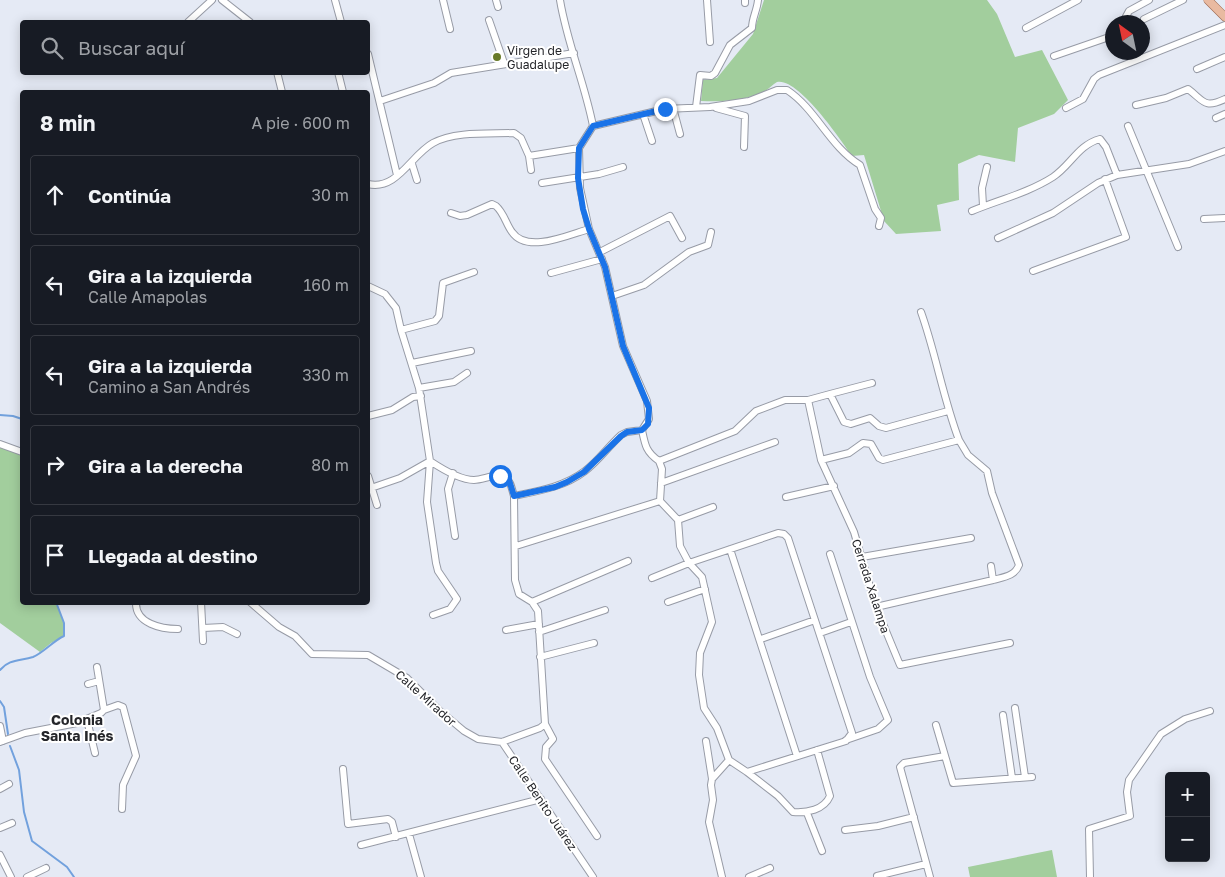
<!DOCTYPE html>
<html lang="es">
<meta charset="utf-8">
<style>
:root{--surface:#171b24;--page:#242831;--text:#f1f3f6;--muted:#9ea1a6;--line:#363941}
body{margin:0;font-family:"Golos Text",sans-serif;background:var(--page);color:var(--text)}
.controls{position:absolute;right:15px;bottom:15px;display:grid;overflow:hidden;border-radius:5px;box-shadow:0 2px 12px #0003}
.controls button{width:45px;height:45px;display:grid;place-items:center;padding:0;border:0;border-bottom:1px solid var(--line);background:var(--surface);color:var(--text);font:25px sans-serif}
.compass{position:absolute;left:1105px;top:15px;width:45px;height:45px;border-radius:50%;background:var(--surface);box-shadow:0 2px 12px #0003;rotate:327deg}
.stop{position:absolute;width:15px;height:15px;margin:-11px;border:4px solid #1a73e8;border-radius:50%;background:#fff}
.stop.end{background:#1a73e8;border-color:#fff;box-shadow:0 1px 5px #0008}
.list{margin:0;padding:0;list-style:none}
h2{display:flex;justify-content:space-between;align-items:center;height:65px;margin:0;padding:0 20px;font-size:21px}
h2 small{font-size:16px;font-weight:400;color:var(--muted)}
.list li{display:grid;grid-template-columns:32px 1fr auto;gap:15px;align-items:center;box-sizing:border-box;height:80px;margin:0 10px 10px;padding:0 10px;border:1px solid var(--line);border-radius:5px}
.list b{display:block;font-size:19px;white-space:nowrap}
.list p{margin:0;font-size:16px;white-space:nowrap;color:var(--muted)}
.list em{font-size:16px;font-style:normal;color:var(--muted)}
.icon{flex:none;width:28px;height:28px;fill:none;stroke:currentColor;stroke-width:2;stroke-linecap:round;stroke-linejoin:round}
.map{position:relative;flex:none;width:1225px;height:877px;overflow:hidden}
.search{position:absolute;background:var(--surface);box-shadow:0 2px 12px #0003;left:20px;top:20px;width:350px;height:55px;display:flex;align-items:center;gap:12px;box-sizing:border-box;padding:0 18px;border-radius:5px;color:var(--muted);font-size:19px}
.panel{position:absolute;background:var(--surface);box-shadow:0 2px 12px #0003;left:20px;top:90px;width:350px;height:515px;border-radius:5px}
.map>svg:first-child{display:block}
.green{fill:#a2ce9d}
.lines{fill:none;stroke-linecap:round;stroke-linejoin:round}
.stream{stroke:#72a1dd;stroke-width:2}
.minor-casing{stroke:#979ba6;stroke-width:8}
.major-casing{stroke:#9b684f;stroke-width:9}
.minor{stroke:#fff;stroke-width:6}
.major{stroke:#e9baa1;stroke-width:8}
.route{stroke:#1a73e8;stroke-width:6}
.poi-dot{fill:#687a28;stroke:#fff;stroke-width:2}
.labels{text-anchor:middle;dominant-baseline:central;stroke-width:4;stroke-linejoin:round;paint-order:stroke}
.poi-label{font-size:12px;fill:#25262a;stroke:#fff;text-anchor:start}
.street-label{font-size:12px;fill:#25262a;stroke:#fff}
.neighbourhood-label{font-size:14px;font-weight:bold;fill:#25262a;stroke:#fff}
</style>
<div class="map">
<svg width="1225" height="877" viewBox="0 0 1225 877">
<rect width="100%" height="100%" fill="#e5eaf5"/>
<path class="green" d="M 764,0 L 987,0 L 997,14 L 1015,57 L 1042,50 L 1068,100 L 1054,114 L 1018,128 L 1015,162 L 979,155 L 958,164 L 959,200 L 937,205 L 941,231 L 896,234 L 884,221 L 864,155 L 852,156 C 841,140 798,77 777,82 C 773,84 769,89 765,91 C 745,101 722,102 701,101 L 703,80 L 717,78 L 753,34 Z
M 0,447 L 15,451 L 22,456 L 22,602 L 56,603 L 64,623 L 64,636 L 51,643 L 40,652 L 0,623 Z
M 1052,850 L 1057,877 L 970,877 L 968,867 Z"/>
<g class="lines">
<path class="stream" d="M 0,415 L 13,416 L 22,419
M 0,670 C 9,659 20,661 33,657 C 43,653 53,641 64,636 L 64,623 L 56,602
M 0,701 L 4,707 L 8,734
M 10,746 L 19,770 L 24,812 L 32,841 L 67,867 L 74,877"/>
<defs>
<path id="minor" d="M 222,0 L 250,22
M 335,0 L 341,22
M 443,0 L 450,29
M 496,0 L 498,7
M 560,0 C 567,43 585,84 593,126 L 579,148 L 580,188 L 589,229 L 605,267 L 623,346 L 647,401 L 649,419 L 642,430 C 645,445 646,452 659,461
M 707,0 L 710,42
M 745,0 L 745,3
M 1144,19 L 1183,0
M 489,20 L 504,63
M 188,22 L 212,0
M 1123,22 L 1129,11 L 1149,0
M 1026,28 L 1078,0
M 368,54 L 397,175
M 1054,56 L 1112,36
M 1197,69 L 1225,57
M 277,72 L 282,92
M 338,72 L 343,92
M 380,101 L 434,83 L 451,73 L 574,53
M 1136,105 L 1166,98 L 1188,89 C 1204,101 1204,109 1225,99
M 696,107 L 700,75 L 711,76 L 715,73 L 730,45 L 752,28 C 752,18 757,11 758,0
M 673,108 L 680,134
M 716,108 L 745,116 L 744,147
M 1066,108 L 1083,99 L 1094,79 L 1099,75 L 1225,25
M 643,114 L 652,141
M 1216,118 L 1225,114
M 593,126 L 665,109 L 710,107 L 749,101 L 777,90 L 787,90 C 816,109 830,147 860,165 L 875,209 L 881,218 L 879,226
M 1128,126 L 1178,247
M 529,156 L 531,170
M 412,164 L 417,180
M 542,183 L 599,174 L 623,167
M 368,184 C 397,191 411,155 433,143 C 455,131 489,134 514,133 L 521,138 L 529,156 L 579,148
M 983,206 L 982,188 L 987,167
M 972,211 C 998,200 1028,193 1053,177 C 1071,165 1078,145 1100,139 L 1106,147 L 1117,175
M 451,213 L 460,216 L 467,215 L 492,204 L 496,206 C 504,213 506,224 512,232 C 527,254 568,235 589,229
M 1204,219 L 1225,218
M 998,238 L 1053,213 L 1098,183 L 1117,175 L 1189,164 L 1225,151
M 600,252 L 670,216 L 682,238
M 1033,271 L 1126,237 L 1105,179
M 551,273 L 602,259
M 368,286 L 385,294 L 396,308 L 401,330 L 419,388 L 430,461 C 442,469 460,480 474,480 C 484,480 497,472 506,478 C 511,481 512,490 514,496 L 515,580 L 519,594 L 532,602 L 538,611 L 545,724 L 553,739 L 546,747 L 545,759 L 597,836
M 612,296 L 644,285 L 689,252 L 708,245 L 711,232
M 401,330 L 435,321 L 439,316 L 443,283 L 474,272
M 412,363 L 471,351
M 419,388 L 454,382 L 467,373
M 830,394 L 872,383
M 808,400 L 821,460 L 854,532 L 876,607 L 900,665 L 1010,643
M 368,416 L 392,410 L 413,397 L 421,396
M 959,440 L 968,455 L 987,471 L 992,493 L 1019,565 C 1015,576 1004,577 993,580
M 0,444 L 22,452
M 821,460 L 849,453 L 863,443 L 871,444 L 879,458 L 883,460 L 959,440 C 943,398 936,354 921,312
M 659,461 L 662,469 L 660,501 L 678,520 L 680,546 L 689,563 L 702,577 L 712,622 L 700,653 L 699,675 L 704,708 L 717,728 L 729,760 L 712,779 L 711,785 L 713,800 L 709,822 L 722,877
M 659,461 L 735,431 L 756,411 L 785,400 L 808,400 L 830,394 L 844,422 L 851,424 L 870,418 L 879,426 L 886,428 L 948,411
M 453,473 L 448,489 L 455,536
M 368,476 L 377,505
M 661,483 L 775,442
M 371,488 L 400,478 L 430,461 L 427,502 L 436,563 L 438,571 L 457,599 L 450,609 L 433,615
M 514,496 C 539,491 564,487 585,471 C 598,461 608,447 621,435 L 627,432 L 642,430
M 786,497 L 834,486
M 678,520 L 713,507
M 516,546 L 660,501
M 730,549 L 797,756
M 830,554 L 870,677 L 888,720 L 878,729 L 846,740
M 862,557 L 971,538
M 652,578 L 689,563 L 778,533 L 784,534 L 788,538 L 852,733 L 846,741 L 747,772 L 729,760
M 136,602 C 135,624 162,629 178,629
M 201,602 L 203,641
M 250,602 L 279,627 L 295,636 L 312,654 L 368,655 L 407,678 L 440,711 L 464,731 L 478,739 L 502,742 L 540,728 L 545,724
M 532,602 L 628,561
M 668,602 L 705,589
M 876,607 L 993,580 L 991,566
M 203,628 L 223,627 L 237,634
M 506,630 L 539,624
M 539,632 L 605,610
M 820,633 L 851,622
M 761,639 L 815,620
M 540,657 L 594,643
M 88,684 L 99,681
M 1015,708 L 1025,777
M 104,710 L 118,705 L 123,707 L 136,756 L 123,785 L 122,809
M 1003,715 L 1012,778
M 87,720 L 95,753
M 936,725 L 953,783 L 1032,777
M 0,726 L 3,741
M 706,741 L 712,779
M 0,742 L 25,733 L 77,723 L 101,713 L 104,710 L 97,667
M 502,742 L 593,877
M 343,769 L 348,824 L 388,819 L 392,822 L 396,837
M 747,772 L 778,796 L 793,812 C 807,813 824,810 830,796 L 817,750
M 0,789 L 9,784
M 807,813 L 822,851
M 0,828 L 12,823
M 845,830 L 878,826 L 914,817
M 409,834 L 421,877
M 361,845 L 541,799
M 0,855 L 11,877
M 877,876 L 926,864
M 27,877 L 46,868
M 749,877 L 770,868
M 930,877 L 900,767 L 904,763 L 945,756
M 1090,877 L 1089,829 L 1130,816 L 1127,792 L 1129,780 L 1161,734 L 1185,719 L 1210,711"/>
<path id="major" d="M 1208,0 L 1225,17"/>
</defs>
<use href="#minor" class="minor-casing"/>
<use href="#major" class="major-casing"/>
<use href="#minor" class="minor"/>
<use href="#major" class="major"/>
</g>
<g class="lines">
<path class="route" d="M 500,476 L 509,480 L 514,496 L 555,487 L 567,482 L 584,472 L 621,436 L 627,432 L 642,430 L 648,424 L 649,408 L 623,346 L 605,267 L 589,229 L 583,209 L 578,178 L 579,148 L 593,126 L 665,109"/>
</g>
<circle class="poi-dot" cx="497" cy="57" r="5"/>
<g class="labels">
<g class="poi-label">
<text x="507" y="50">Virgen de<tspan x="507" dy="14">Guadalupe</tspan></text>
</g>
<g class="street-label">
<text transform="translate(871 586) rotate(72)">Cerrada Xalampa</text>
<text transform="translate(426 698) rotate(42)">Calle Mirador</text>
<text transform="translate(543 803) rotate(56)">Calle Benito Juárez</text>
</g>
<g class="neighbourhood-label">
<text x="77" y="719">Colonia<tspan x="77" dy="16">Santa Inés</tspan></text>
</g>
</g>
</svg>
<div class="controls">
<button>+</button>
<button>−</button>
</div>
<svg class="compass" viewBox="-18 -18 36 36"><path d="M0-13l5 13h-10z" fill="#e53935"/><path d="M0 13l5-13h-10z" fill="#9ea1a6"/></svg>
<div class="stop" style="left:500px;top:476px"></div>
<div class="stop end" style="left:665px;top:109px"></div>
<div class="search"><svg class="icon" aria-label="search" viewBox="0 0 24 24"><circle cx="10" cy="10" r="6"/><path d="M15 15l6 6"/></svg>Buscar aquí</div>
<section class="panel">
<h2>8 min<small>A pie · 600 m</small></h2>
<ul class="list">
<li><svg class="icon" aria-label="ahead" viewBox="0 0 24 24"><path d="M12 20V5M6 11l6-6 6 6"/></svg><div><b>Continúa</b></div><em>30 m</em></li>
<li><svg class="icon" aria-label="left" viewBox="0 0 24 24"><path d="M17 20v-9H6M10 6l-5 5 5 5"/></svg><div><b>Gira a la izquierda</b><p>Calle Amapolas</p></div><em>160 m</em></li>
<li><svg class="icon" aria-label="left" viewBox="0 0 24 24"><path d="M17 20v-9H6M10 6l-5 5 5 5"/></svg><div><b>Gira a la izquierda</b><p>Camino a San Andrés</p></div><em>330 m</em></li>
<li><svg class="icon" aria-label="right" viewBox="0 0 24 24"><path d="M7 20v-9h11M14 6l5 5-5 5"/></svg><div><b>Gira a la derecha</b></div><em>80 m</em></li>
<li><svg class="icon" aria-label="arrive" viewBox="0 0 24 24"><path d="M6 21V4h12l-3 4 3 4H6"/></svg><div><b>Llegada al destino</b></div></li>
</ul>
</section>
</div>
